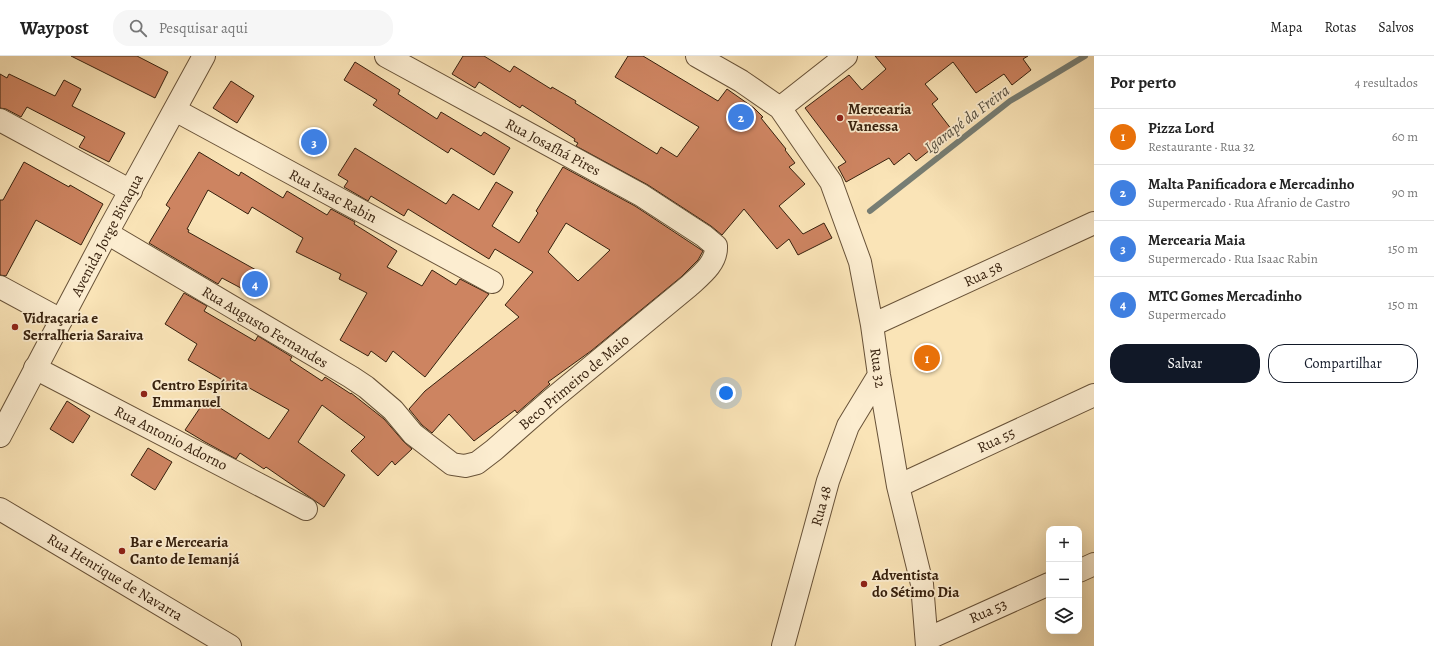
<!DOCTYPE html>
<html lang="pt">
<meta charset="utf-8">
<style>
:root{--surface:#fff;--page:#f6f6f6;--text:#222;--muted:#767676;--line:#e0e0e0;--accent:#111827}
body{margin:0;font-family:Alegreya,serif;background:var(--page);color:var(--text)}
.controls{position:absolute;right:12px;bottom:12px;display:grid;overflow:hidden;border-radius:8px;box-shadow:0 4px 16px #0002}
.controls button{width:36px;height:36px;display:grid;place-items:center;padding:0;border:0;border-bottom:1px solid var(--line);background:var(--surface);color:var(--text);font:20px sans-serif}
.you{position:absolute;left:726px;top:337px;width:14px;height:14px;margin:-10px;border:3px solid #fff;border-radius:50%;background:#1a73e8;box-shadow:0 0 0 6px #1a73e833}
.badge{display:grid;place-items:center;width:26px;height:26px;border-radius:50%;background:var(--accent);color:#fff;font-size:13px;font-weight:700}
.pin{position:absolute;translate:-50% -50%;border:2px solid #fff;box-shadow:0 1px 4px #0006}
.list{margin:0;padding:0;list-style:none}
h2{display:flex;justify-content:space-between;align-items:center;height:52px;margin:0;padding:0 16px;font-size:17px}
h2 small{font-size:13px;font-weight:400;color:var(--muted)}
.list li{display:grid;grid-template-columns:26px 1fr auto;gap:12px;align-items:center;box-sizing:border-box;height:56px;padding:0 16px;border-top:1px solid var(--line)}
.list b{display:block;font-size:15px;white-space:nowrap}
.list p{margin:0;font-size:13px;white-space:nowrap;color:var(--muted)}
.list em{font-size:13px;font-style:normal;color:var(--muted)}
.actions{display:flex;gap:8px;padding:12px 16px}
.actions a{flex:1;padding:9px 0;border:1px solid var(--accent);border-radius:16px;text-align:center;font-size:14px;color:var(--accent)}
.actions .main{background:var(--accent);color:#fff}
.icon{flex:none;width:22px;height:22px;fill:none;stroke:currentColor;stroke-width:2;stroke-linecap:round;stroke-linejoin:round}
.map{position:relative;flex:none;width:1094px;height:590px;overflow:hidden}
header{display:flex;align-items:center;gap:24px;box-sizing:border-box;height:56px;padding:0 20px;background:var(--surface);border-bottom:1px solid var(--line)}
header strong{font-size:19px}
nav{display:flex;gap:22px;margin-inline-start:auto;font-size:14px}
.search{width:280px;height:36px;background:var(--page);display:flex;align-items:center;gap:10px;box-sizing:border-box;padding:0 14px;border-radius:16px;color:var(--muted);font-size:15px}
main{display:flex}
aside{flex:1;background:var(--surface)}
.map>svg:first-child{display:block}
.lines{fill:none;stroke-linecap:round;stroke-linejoin:round}
.stream{stroke:#777e74;stroke-width:6}
.building{fill:#cd8461;stroke:#37210e;fill-rule:evenodd}
.minor-casing{stroke:#685238;stroke-width:24}
.tertiary-casing{stroke:#685238;stroke-width:24}
.minor{stroke:#fcedd0;stroke-width:22}
.tertiary{stroke:#fcedd0;stroke-width:22}
.poi-dot{fill:#8f2418;stroke:#fcedd0;stroke-width:1.5}
.labels{text-anchor:middle;dominant-baseline:central;stroke-width:3.5;stroke-linejoin:round;paint-order:stroke}
.poi-label{font-size:15px;font-weight:bold;fill:#37210e;stroke:#fcedd0;text-anchor:start}
.street-label{font-size:15px;fill:#37210e;stroke:#fcedd0}
.water-label{font-size:16px;font-style:italic;fill:#575041;stroke:#fcedd0}
</style>
<header>
<strong>Waypost</strong>
<div class="search"><svg class="icon" aria-label="search" viewBox="0 0 24 24"><circle cx="10" cy="10" r="6"/><path d="M15 15l6 6"/></svg>Pesquisar aqui</div>
<nav><a>Mapa</a><a>Rotas</a><a>Salvos</a></nav>
</header>
<main>
<div class="map">
<svg width="1094" height="590" viewBox="0 0 1094 590">
<rect width="100%" height="100%" fill="#fae4b7"/>
<filter id="stains"><feTurbulence type="fractalNoise" baseFrequency=".005" numOctaves="4"/><feColorMatrix values="0 0 0 0 .2 0 0 0 0 .09 0 0 0 0 .02 0 0 0 .5 -.17"/></filter>
<radialGradient id="worn" r=".72"><stop offset=".6" stop-color="#630" stop-opacity="0"/><stop offset="1" stop-color="#630" stop-opacity=".3"/></radialGradient>
<g class="lines">
<path class="stream" d="M 870,155 L 1010,45 L 1085,0"/>
</g>
<path class="building" d="M 71,0 L 137,0 L 168,16 L 155,42 Z
M 463,0 L 484,0 L 510,16 L 514,10 L 551,33 L 552,31 L 576,45 L 575,47 L 657,98 L 661,91 L 677,101 L 699,71 L 615,21 L 628,0 L 643,0 L 718,45 L 727,33 L 754,52 L 763,61 L 761,62 L 786,93 L 785,94 L 795,107 L 789,111 L 805,128 L 779,150 L 803,178 L 824,167 L 832,182 L 798,199 L 789,183 L 777,193 L 744,153 L 722,179 L 711,170 L 648,129 L 576,90 L 578,87 L 574,85 L 575,83 L 522,49 L 520,52 L 479,26 L 475,32 L 452,18 Z
M 875,0 L 1028,0 L 1023,3 L 1031,14 L 1012,29 L 1004,18 L 976,37 L 953,6 L 925,28 L 938,43 L 932,48 L 952,74 L 937,84 L 939,87 L 916,105 L 909,97 L 894,109 L 889,102 L 846,126 L 838,111 L 846,106 L 805,52 L 849,19 L 862,34 L 886,13 Z
M 355,6 L 400,34 L 398,38 L 437,63 L 441,56 L 481,80 L 484,76 L 510,92 L 494,119 L 451,92 L 448,97 L 373,49 L 377,44 L 344,24 Z
M 0,18 L 7,22 L 9,18 L 55,40 L 64,24 L 81,33 L 72,50 L 125,77 L 109,106 L 79,91 L 85,81 L 27,51 L 21,61 L 6,53 L 0,52 Z
M 231,25 L 254,40 L 237,67 L 213,52 Z
M 355,92 L 446,148 L 453,138 L 479,154 L 496,126 L 513,136 L 492,170 L 519,187 L 538,157 L 536,155 L 563,111 L 635,150 L 703,195 L 698,204 L 681,221 L 591,295 L 548,326 L 550,328 L 517,357 L 515,354 L 474,385 L 449,358 L 432,377 L 422,369 L 409,353 L 425,335 L 519,261 L 505,249 L 533,216 L 495,193 L 489,203 L 408,153 L 404,160 L 371,140 L 368,145 L 344,131 L 348,125 L 338,119 ZM 566,167 L 610,194 L 578,225 L 548,196 Z
M 199,96 L 239,120 L 241,116 L 283,142 L 287,135 L 327,159 L 331,153 L 355,166 L 354,168 L 397,195 L 387,211 L 422,230 L 432,214 L 456,229 L 460,223 L 489,238 L 425,321 L 393,295 L 386,306 L 371,295 L 368,300 L 340,284 L 367,237 L 339,223 L 341,218 L 296,196 L 303,182 L 252,151 L 248,158 L 208,134 L 187,173 L 189,174 L 188,176 L 265,219 L 254,239 L 222,222 L 218,228 L 149,187 L 170,152 L 166,149 Z
M 24,106 L 69,131 L 70,129 L 103,148 L 81,189 L 36,164 L 6,220 L 0,219 L 0,144 L 3,144 Z
M 184,237 L 207,250 L 204,255 L 255,285 L 258,280 L 292,301 L 290,304 L 322,325 L 325,321 L 351,338 L 351,337 L 384,363 L 404,386 L 412,393 L 395,409 L 392,405 L 378,420 L 351,395 L 365,381 L 322,349 L 298,386 L 345,419 L 324,451 L 266,411 L 264,413 L 240,397 L 236,403 L 205,386 L 185,374 L 206,343 L 269,383 L 289,354 L 235,324 L 231,329 L 188,304 L 197,288 L 165,268 Z
M 67,345 L 90,360 L 73,387 L 50,373 Z
M 148,392 L 172,406 L 155,434 L 131,419 Z"/>
<g class="lines">
<defs>
<path id="minor" d="M 697,0 L 741,25 L 780,52 L 831,126 L 860,206 L 872,269 L 879,319 L 898,430 L 922,528 L 927,590
M 780,52 L 846,0
M 175,54 L 492,226
M 0,64 L 131,135
M 107,177 L 351,321 L 366,331 L 393,354 L 413,378 L 452,408 L 465,410 L 477,407 L 494,394 L 551,344 L 689,230 C 701,219 717,207 716,190 L 704,180 L 641,139 L 386,0
M 0,231 L 61,264
M 872,269 L 1094,167
M 35,312 L 306,453
M 898,430 L 1094,339
M 0,453 L 230,590
M 1079,515 L 1094,508
M 927,583 L 1049,528
M 783,590 L 828,425 L 848,370 L 879,319"/>
<path id="tertiary" d="M 0,380 L 107,177 L 204,0"/>
</defs>
<use href="#minor" class="minor-casing"/>
<use href="#tertiary" class="tertiary-casing"/>
<use href="#minor" class="minor"/>
<use href="#tertiary" class="tertiary"/>
</g>
<g class="poi-dot">
<circle cx="840" cy="62" r="4"/>
<circle cx="15" cy="271" r="4"/>
<circle cx="144" cy="338" r="4"/>
<circle cx="122" cy="495" r="4"/>
<circle cx="864" cy="528" r="4"/>
</g>
<g class="labels">
<g class="poi-label">
<text x="848" y="53">Mercearia<tspan x="848" dy="17">Vanessa</tspan></text>
<text x="23" y="262">Vidraçaria e<tspan x="23" dy="17">Serralheria Saraiva</tspan></text>
<text x="152" y="329">Centro Espírita<tspan x="152" dy="17">Emmanuel</tspan></text>
<text x="130" y="486">Bar e Mercearia<tspan x="130" dy="17">Canto de Iemanjá</tspan></text>
<text x="872" y="519">Adventista<tspan x="872" dy="17">do Sétimo Dia</tspan></text>
</g>
<g class="street-label">
<text transform="translate(553 91) rotate(28)">Rua Josafhá Pires</text>
<text transform="translate(333 140) rotate(28)">Rua Isaac Rabin</text>
<text transform="translate(107 179) rotate(-62)">Avenida Jorge Bivaqua</text>
<text transform="translate(983 218) rotate(-25)">Rua 58</text>
<text transform="translate(265 271) rotate(31)">Rua Augusto Fernandes</text>
<text transform="translate(878 312) rotate(82)">Rua 32</text>
<text transform="translate(574 326) rotate(-40)">Beco Primeiro de Maio</text>
<text transform="translate(171 382) rotate(27)">Rua Antonio Adorno</text>
<text transform="translate(996 384) rotate(-25)">Rua 55</text>
<text transform="translate(821 450) rotate(-75)">Rua 48</text>
<text transform="translate(115 521) rotate(31)">Rua Henrique de Navarra</text>
<text transform="translate(988 555) rotate(-24)">Rua 53</text>
</g>
<g class="water-label">
<text transform="translate(967 63) rotate(-37)">Igarapé da Freira</text>
</g>
</g>
<rect width="100%" height="100%" filter="url(#stains)"/>
<rect width="100%" height="100%" fill="url(#worn)"/>
</svg>
<div class="controls">
<button>+</button>
<button>−</button>
<button><svg class="icon" aria-label="layers" viewBox="0 0 24 24"><path d="M12 4l9 5-9 5-9-5zM3 14l9 5 9-5"/></svg></button>
</div>
<div class="you"></div>
<div class="pin badge" style="left:927px;top:302px;background:#e8710a">1</div>
<div class="pin badge" style="left:741px;top:61px;background:#3f7fe0">2</div>
<div class="pin badge" style="left:314px;top:86px;background:#3f7fe0">3</div>
<div class="pin badge" style="left:255px;top:228px;background:#3f7fe0">4</div>
</div>
<aside>
<h2>Por perto<small>4 resultados</small></h2>
<ul class="list">
<li><span class="badge" style="background:#e8710a">1</span><div><b>Pizza Lord</b><p>Restaurante · Rua 32</p></div><em>60 m</em></li>
<li><span class="badge" style="background:#3f7fe0">2</span><div><b>Malta Panificadora e Mercadinho</b><p>Supermercado · Rua Afranio de Castro</p></div><em>90 m</em></li>
<li><span class="badge" style="background:#3f7fe0">3</span><div><b>Mercearia Maia</b><p>Supermercado · Rua Isaac Rabin</p></div><em>150 m</em></li>
<li><span class="badge" style="background:#3f7fe0">4</span><div><b>MTC Gomes Mercadinho</b><p>Supermercado</p></div><em>150 m</em></li>
</ul>
<div class="actions"><a class="main">Salvar</a><a>Compartilhar</a></div>
</aside>
</main>
